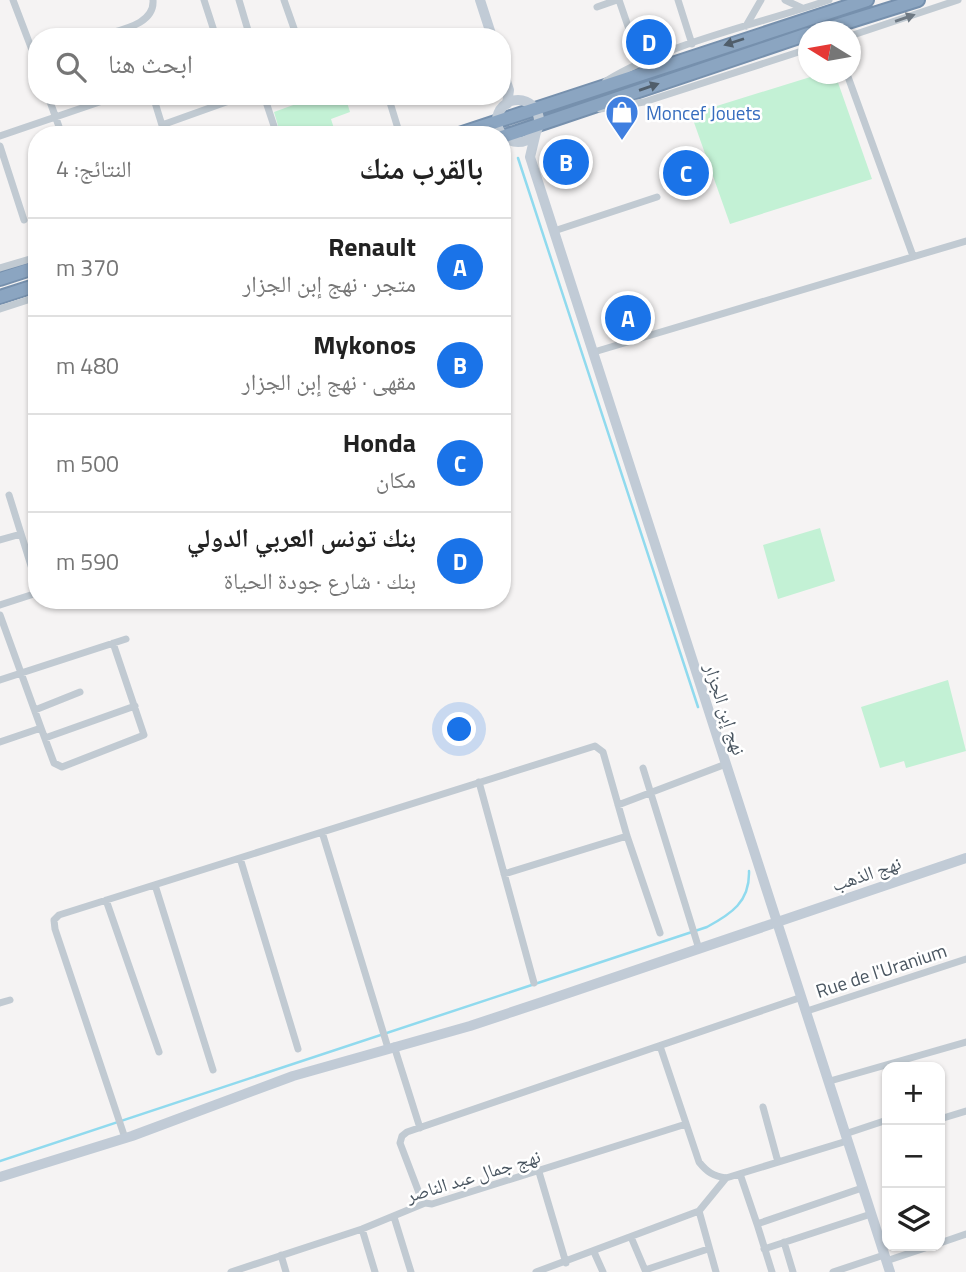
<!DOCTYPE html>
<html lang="ar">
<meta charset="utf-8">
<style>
:root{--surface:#fff;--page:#f2f2f2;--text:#222;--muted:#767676;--line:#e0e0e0;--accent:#1a73e8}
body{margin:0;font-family:"Titillium Web","Noto Naskh Arabic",sans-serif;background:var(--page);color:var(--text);direction:rtl}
.controls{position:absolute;right:21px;bottom:21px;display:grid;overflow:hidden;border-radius:14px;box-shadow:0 2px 5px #0004}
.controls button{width:63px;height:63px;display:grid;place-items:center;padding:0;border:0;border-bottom:2px solid var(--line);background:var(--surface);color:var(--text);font:35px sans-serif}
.compass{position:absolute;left:798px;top:21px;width:63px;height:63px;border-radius:50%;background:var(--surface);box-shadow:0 2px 5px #0004;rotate:281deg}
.you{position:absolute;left:460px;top:730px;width:24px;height:24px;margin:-18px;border:5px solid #fff;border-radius:50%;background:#1a73e8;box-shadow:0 0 0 10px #1a73e833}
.badge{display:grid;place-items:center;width:46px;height:46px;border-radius:50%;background:var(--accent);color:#fff;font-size:23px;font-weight:700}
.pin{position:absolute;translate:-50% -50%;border:4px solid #fff;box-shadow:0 2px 7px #0006}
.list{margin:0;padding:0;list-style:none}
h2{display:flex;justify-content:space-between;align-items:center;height:91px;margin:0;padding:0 28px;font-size:30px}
h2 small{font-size:23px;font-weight:400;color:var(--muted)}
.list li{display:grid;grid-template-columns:46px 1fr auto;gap:21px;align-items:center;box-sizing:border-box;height:98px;padding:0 28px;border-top:2px solid var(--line)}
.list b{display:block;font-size:26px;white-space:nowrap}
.list p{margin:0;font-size:23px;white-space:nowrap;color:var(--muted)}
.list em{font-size:23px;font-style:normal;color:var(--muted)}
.icon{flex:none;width:38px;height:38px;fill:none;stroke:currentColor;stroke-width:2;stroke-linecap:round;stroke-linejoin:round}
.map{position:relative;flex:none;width:966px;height:1272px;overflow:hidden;direction:ltr}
.search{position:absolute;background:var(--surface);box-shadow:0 2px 5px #0004;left:28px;top:28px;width:483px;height:77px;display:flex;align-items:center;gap:18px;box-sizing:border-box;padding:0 24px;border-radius:28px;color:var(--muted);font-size:26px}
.panel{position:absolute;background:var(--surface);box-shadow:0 2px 5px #0004;left:28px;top:126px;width:483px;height:483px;border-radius:28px;direction:rtl}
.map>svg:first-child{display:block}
.green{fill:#c3f1d5}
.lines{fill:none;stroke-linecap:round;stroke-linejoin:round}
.stream{stroke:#90daee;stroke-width:2.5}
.highway-casing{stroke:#7690ad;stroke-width:16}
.street{stroke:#c1cad2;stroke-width:7}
.secondary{stroke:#c1cbd6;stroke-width:10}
.highway{stroke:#8ba5c1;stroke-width:12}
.oneway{fill:#6e7983}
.oneway2{fill:#505e6b}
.labels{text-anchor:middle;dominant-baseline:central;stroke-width:5;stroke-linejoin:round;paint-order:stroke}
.shop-label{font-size:19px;fill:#366cbe;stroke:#fff;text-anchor:start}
.street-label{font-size:19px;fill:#4a5661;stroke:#fff}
</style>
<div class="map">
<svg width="966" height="1272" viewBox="0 0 966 1272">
<rect width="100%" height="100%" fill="#f5f3f3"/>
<path class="green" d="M 820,74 L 835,74 L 872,179 L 730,224 L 691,114 Z
M 318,96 L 345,96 L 350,112 L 331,119 L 336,135 L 289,135 L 279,129 L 274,112 Z
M 820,528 L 835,581 L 778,599 L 763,545 Z
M 948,680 L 966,751 L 906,768 L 904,761 L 880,768 L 861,707 Z"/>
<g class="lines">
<path class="stream" d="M 518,158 L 698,707
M 0,1161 L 707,927 C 731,914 750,902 749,871"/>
<defs>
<path id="highway" d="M 816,32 L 918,0
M 456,135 L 867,0
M 502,137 L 808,34
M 0,279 L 37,267
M 0,297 L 37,285"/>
</defs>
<use href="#highway" class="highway-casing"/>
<path class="street" d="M 13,0 L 37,63
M 204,0 L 216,37
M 239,0 L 250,37
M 284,0 L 297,37
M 619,0 L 641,64
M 678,0 L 692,44
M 785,0 L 802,8
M 597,7 L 617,0
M 746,26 L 761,0
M 850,36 L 958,0
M 98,37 C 117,30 155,26 153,0
M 847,74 L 913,256
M 606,81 C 668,43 759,24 829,0
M 48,96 L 62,135
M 153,96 L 165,135
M 264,96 L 277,135
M 388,96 L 400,135
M 389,101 L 402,96
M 600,109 L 644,102 L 808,49
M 162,125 L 243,96
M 0,136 L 117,96
M 0,146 L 24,220
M 554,231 L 657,197
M 0,268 L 37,257
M 0,309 L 37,297
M 594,352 L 966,241
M 9,495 L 37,585
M 0,540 L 21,534
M 0,605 L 37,593
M 0,615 L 41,728 L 0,742
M 0,680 L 126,639
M 35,710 L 80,692
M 41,728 L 54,763 L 62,767 L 144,735 L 113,643
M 45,738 L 135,706
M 643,768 L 699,949
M 479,782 L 534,983
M 618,805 L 726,764
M 322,832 L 388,1048
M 240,858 L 298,1049
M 504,874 L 627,836
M 155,885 L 213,1070
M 106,900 L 159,1052
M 0,1003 L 10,1000
M 807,1011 L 966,959
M 394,1046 L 420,1128
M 660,1046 L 699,1162 C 707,1172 713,1176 726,1178 L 847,1141
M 830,1081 L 966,1042
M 763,1107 L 778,1162
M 940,1119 L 966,1111
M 845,1134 L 887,1120
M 125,1138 L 55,929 L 54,920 L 59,915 L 595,746 L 603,752 L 627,836 L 660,933
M 539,1172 L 566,1263
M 740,1174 L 757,1224
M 425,1203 L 421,1198 L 400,1143 L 402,1136 L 407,1132 L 802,997
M 699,1211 L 716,1272
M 394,1217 L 411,1272
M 362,1229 L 375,1272
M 631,1237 L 645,1270
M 784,1242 L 793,1272
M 940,1243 L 966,1234
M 764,1249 L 871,1214
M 594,1252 L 603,1272
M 281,1255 L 286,1272
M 886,1261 L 931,1246
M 231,1272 L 362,1229 L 425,1203 L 432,1204 L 686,1124
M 536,1272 L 699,1211 L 726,1178
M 646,1272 L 645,1270 L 708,1249
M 772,1272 L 757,1224 L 862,1188
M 833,1272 L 884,1255"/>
<path class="secondary" d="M 480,0 L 492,37
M 502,69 L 509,90 L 507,104
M497 121a21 21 0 1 1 42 0a21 21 0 1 1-42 0Z
M 536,132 L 530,157 L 890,1272
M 0,1177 L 132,1136 L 293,1076 L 470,1026 L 542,1002 L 966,858"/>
<use href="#highway" class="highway"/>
</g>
<defs><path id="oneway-solid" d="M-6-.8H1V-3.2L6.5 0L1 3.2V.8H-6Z" transform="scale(1.75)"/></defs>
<use class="oneway" href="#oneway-solid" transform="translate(905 18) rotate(-19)"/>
<g class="oneway2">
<use href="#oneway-solid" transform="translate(734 42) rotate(162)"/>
<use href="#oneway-solid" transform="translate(649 87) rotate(-19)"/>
</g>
<defs>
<symbol id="shop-pin" viewBox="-11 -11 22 30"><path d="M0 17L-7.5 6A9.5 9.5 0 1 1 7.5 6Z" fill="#3f7fe0" stroke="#fff"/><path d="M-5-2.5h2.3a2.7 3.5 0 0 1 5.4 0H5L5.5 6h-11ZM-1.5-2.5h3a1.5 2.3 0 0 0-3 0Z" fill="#fff"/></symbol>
</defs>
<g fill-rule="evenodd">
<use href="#shop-pin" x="603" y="93" width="38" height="52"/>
</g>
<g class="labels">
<g class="shop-label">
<text x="646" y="112">Moncef Jouets</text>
</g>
<g class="street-label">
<text transform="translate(726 709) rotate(72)">نهج إبن الجزار</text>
<text transform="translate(866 873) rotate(-19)">نهج الذهب</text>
<text transform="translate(881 970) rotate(-18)">Rue de l'Uranium</text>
<text transform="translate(473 1175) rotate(-17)">نهج جمال عبد الناصر</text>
</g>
</g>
</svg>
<div class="controls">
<button>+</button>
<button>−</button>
<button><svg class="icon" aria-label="layers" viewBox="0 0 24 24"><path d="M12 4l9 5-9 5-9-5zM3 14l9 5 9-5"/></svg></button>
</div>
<svg class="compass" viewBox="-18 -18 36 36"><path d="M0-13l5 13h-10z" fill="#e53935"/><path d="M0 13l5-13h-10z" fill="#767676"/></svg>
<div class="you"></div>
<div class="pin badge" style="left:628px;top:318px">A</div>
<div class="pin badge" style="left:566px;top:162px">B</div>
<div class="pin badge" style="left:686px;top:173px">C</div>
<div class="pin badge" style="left:649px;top:42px">D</div>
<div class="search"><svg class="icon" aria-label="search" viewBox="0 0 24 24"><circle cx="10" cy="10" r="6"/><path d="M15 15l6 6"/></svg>ابحث هنا</div>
<section class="panel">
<h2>بالقرب منك<small>النتائج: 4</small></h2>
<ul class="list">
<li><span class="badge">A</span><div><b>Renault</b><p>متجر · نهج إبن الجزار</p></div><em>370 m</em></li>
<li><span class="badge">B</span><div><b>Mykonos</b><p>مقهى · نهج إبن الجزار</p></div><em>480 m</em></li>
<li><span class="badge">C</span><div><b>Honda</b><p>مكان</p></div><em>500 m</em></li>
<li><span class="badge">D</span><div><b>بنك تونس العربي الدولي</b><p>بنك · شارع جودة الحياة</p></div><em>590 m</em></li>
</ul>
</section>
</div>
